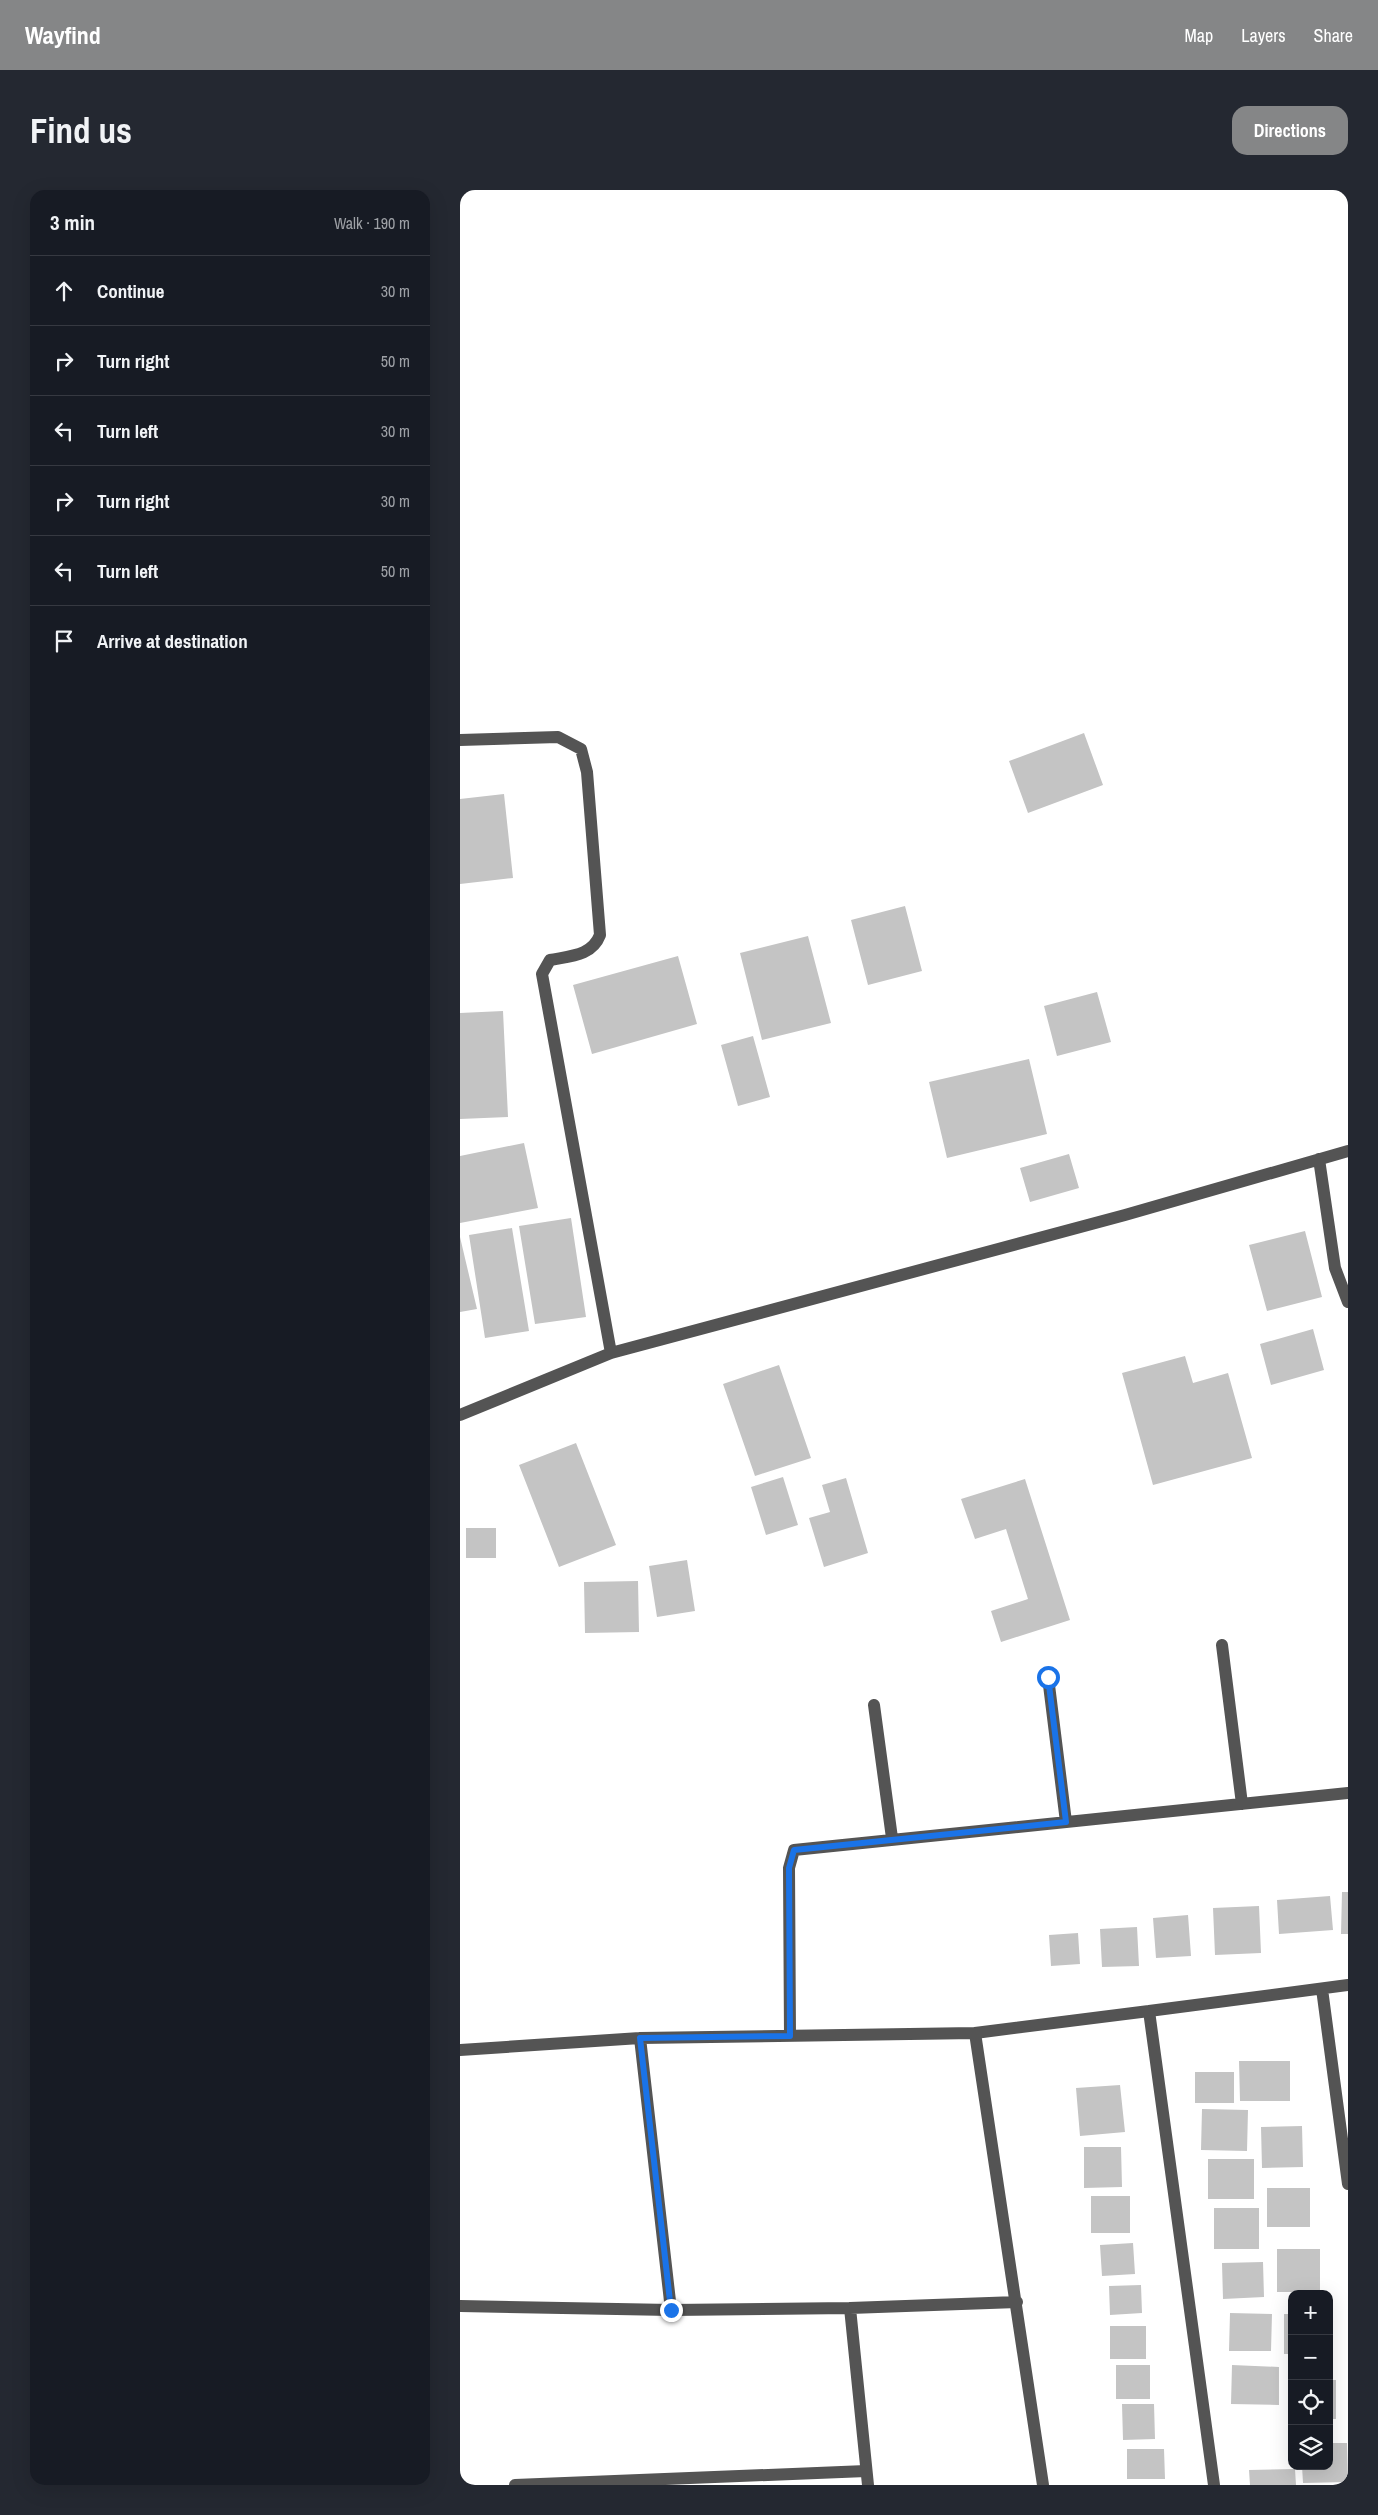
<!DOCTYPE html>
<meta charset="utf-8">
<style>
:root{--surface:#171b24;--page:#242831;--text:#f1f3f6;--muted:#9ea1a6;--line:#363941;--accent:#858687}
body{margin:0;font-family:"Archivo Narrow",sans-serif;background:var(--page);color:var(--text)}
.controls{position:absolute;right:15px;bottom:15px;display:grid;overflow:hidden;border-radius:10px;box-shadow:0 5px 20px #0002}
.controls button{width:45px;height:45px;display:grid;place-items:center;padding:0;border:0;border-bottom:1px solid var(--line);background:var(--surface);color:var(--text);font:25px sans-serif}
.stop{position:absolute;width:15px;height:15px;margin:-11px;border:4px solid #1a73e8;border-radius:50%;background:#fff}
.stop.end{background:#1a73e8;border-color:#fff;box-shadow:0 1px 5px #0008}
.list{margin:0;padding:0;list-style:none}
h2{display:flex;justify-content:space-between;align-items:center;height:65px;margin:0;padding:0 20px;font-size:21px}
h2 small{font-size:16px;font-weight:400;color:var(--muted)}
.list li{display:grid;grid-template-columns:32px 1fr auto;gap:15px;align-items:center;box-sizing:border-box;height:70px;padding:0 20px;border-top:1px solid var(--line)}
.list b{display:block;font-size:19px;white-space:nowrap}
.list em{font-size:16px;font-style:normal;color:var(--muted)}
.icon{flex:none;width:28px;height:28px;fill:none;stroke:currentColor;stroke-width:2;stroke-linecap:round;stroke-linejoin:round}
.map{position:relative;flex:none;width:888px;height:2295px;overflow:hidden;border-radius:15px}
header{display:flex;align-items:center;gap:30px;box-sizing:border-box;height:70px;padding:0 25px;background:var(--accent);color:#fff}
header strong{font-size:24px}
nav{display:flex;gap:28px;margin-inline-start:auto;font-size:18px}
.intro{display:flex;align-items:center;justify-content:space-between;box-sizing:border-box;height:120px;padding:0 30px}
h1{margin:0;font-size:35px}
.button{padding:12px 22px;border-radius:15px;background:var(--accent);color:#fff;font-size:18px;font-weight:700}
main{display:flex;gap:30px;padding:0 30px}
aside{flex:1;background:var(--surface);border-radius:15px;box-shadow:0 5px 20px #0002}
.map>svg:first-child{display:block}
.building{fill:#c4c4c4}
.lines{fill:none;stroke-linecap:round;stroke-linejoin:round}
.minor{stroke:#545454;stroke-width:12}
.route{stroke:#1a73e8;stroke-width:6}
</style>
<header>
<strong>Wayfind</strong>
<nav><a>Map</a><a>Layers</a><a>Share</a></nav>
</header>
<div class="intro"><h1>Find us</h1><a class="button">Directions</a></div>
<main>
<aside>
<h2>3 min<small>Walk · 190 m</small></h2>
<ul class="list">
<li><svg class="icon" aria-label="ahead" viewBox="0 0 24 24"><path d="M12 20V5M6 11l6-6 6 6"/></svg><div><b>Continue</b></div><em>30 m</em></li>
<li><svg class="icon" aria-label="right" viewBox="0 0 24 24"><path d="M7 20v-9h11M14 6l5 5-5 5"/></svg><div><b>Turn right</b></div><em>50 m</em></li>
<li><svg class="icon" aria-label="left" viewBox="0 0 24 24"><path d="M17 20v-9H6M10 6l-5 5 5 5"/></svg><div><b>Turn left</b></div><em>30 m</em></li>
<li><svg class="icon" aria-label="right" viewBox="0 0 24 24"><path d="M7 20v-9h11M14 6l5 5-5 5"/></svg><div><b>Turn right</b></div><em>30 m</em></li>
<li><svg class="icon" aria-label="left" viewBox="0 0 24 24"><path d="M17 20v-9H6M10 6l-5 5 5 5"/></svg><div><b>Turn left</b></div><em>50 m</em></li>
<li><svg class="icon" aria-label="arrive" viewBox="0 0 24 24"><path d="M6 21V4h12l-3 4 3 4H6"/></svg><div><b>Arrive at destination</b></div></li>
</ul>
</aside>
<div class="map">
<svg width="888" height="2295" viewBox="0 0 888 2295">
<rect width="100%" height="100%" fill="#fff"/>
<path class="building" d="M 624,543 L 643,595 L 568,623 L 549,571 Z
M 44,604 L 53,688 L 0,694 L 0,609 Z
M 445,716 L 462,781 L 408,795 L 391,730 Z
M 348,746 L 371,833 L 302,850 L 280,763 Z
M 218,766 L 237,834 L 132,864 L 113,795 Z
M 637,802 L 651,852 L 597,866 L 584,816 Z
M 43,821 L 48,927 L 0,929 L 0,823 Z
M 293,846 L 310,907 L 278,916 L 261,855 Z
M 569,869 L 587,944 L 487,968 L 469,892 Z
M 64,953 L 78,1018 L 0,1033 L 0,966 Z
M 609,964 L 619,998 L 570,1012 L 560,978 Z
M 111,1028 L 126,1127 L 75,1134 L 59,1036 Z
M 52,1038 L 69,1141 L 25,1148 L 9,1045 Z
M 845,1041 L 862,1107 L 807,1121 L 789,1055 Z
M 0,1047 L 17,1119 L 0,1122 Z
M 853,1139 L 864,1180 L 811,1195 L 800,1154 Z
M 725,1166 L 733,1193 L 768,1183 L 792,1268 L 693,1295 L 662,1183 Z
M 319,1175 L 351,1268 L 295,1286 L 263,1194 Z
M 116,1253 L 156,1355 L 99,1377 L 59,1275 Z
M 323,1287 L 338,1335 L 306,1345 L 291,1297 Z
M 386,1288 L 408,1363 L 364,1377 L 349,1328 L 370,1322 L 362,1295 Z
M 565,1289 L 610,1430 L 541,1452 L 531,1421 L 568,1409 L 546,1339 L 515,1349 L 501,1309 Z
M 6,1338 L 36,1338 L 36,1368 L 6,1368 Z
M 227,1370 L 235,1421 L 197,1427 L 189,1376 Z
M 178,1391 L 179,1442 L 125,1443 L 124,1392 Z
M 882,1702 L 888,1702 L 888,1744 L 881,1744 Z
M 870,1706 L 873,1740 L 819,1744 L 817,1710 Z
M 799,1716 L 801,1763 L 755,1765 L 753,1718 Z
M 728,1725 L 731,1766 L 696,1768 L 693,1728 Z
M 677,1737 L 679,1776 L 642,1777 L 640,1739 Z
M 618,1743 L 620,1774 L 591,1776 L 589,1745 Z
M 779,1871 L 830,1871 L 830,1911 L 780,1911 Z
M 735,1882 L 774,1882 L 774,1913 L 735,1913 Z
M 660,1895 L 665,1942 L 620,1946 L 616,1898 Z
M 742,1919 L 788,1920 L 787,1961 L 741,1960 Z
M 842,1936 L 843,1977 L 802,1978 L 801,1937 Z
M 624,1957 L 661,1957 L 662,1997 L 624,1998 Z
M 748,1969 L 794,1969 L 794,2009 L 748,2009 Z
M 807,1998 L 850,1998 L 850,2037 L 807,2037 Z
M 631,2006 L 670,2006 L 670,2043 L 631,2043 Z
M 754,2018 L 799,2018 L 799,2059 L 754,2059 Z
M 673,2053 L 675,2084 L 642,2086 L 640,2055 Z
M 817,2059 L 860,2059 L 860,2102 L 817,2102 Z
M 803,2072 L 804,2107 L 763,2109 L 762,2073 Z
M 681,2095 L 682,2123 L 650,2125 L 649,2096 Z
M 770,2123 L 812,2124 L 811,2161 L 769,2161 Z
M 824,2124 L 832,2124 L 832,2164 L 824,2164 Z
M 650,2136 L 686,2136 L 686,2169 L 650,2169 Z
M 656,2175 L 690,2175 L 690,2209 L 656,2209 Z
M 772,2175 L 819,2177 L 819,2215 L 771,2214 Z
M 869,2190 L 876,2190 L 876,2229 L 869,2229 Z
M 662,2214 L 694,2214 L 695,2249 L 663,2250 Z
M 869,2253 L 887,2253 L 888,2292 L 843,2293 L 842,2276 L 869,2276 Z
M 667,2259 L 704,2259 L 705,2289 L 667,2289 Z
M 835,2279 L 836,2295 L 790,2295 L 789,2280 Z"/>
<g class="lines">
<path class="minor" d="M 0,550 L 98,547 L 121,559 L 127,582 L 140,745 C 132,766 110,766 90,770 L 82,784 L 151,1163
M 859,969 L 875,1078 L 888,1112
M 0,1225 L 151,1163 L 665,1025 L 888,961
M 762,1455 L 782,1614
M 588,1487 L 606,1632
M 414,1515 L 432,1648
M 862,1799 L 888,1994
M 330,1846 L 329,1678 L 334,1660 L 888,1603
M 180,1848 L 211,2120
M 0,1860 L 180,1848 L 515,1843
M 0,2116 L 211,2120 L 390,2118 L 557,2112
M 390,2118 L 408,2295
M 55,2295 L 406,2281
M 583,2295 L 515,1843 L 689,1821
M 754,2295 L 689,1821 L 888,1795"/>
</g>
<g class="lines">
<path class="route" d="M 211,2120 L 180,1848 L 330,1846 L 329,1678 L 334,1660 L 606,1632 L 588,1487"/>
</g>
</svg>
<div class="controls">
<button>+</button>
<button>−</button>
<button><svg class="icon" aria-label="locate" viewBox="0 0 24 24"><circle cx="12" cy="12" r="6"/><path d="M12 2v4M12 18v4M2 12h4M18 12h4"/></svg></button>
<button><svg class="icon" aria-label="layers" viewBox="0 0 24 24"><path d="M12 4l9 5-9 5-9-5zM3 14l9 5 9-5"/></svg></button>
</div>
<div class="stop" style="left:588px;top:1487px"></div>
<div class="stop end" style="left:211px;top:2120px"></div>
</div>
</main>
